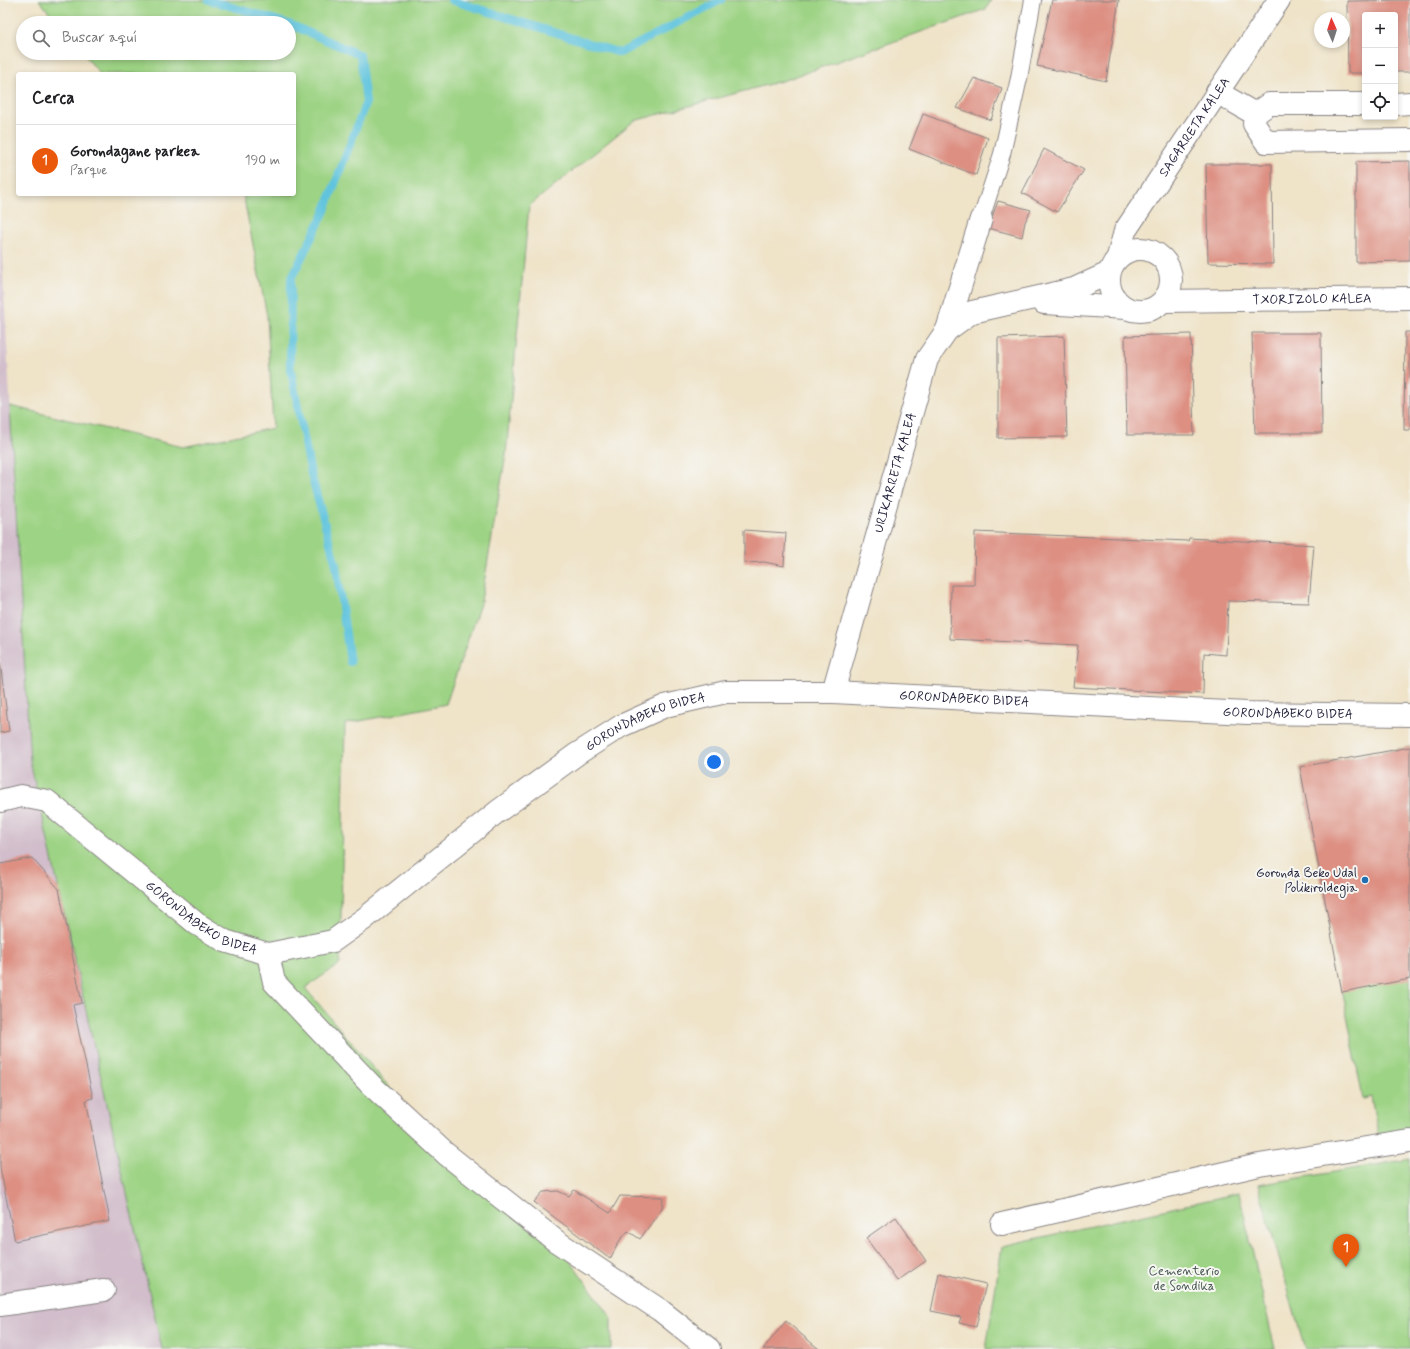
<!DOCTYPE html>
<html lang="es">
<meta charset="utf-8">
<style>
:root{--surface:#fff;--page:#f2f2f2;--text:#202124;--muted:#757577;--line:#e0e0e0;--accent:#ea580c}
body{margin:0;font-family:Mynerve,sans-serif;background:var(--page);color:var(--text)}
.controls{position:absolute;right:12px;top:12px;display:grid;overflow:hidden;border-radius:4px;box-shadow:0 2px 6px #0003}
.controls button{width:36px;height:36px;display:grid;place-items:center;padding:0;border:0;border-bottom:1px solid var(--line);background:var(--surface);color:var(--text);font:20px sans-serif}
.compass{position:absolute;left:1314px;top:12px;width:36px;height:36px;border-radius:50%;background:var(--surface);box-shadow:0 2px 6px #0003;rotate:357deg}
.you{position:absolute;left:714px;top:762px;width:14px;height:14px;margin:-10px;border:3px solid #fff;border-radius:50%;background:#1a73e8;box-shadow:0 0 0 6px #1a73e833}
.badge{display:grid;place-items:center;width:26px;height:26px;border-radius:50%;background:var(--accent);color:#fff;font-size:13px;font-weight:700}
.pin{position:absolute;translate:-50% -33px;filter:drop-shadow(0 1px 2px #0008)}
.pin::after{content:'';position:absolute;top:21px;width:14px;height:12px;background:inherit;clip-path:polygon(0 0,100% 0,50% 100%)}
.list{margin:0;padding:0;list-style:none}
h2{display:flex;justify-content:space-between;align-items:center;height:52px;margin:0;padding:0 16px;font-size:17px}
h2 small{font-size:13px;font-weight:400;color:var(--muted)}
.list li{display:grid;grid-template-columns:26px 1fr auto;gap:12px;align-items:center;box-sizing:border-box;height:72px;padding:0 16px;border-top:1px solid var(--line)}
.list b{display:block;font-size:15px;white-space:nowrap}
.list p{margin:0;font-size:13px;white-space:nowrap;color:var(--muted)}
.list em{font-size:13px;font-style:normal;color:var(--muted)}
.icon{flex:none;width:22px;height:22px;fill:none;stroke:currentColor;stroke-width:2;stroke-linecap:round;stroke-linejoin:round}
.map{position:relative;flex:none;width:1410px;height:1349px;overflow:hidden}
.search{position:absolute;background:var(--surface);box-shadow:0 2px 6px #0003;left:16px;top:16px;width:280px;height:44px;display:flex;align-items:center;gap:10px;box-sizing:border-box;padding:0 14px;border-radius:22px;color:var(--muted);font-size:15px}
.panel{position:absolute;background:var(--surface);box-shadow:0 2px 6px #0003;left:16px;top:72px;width:280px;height:124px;border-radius:4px}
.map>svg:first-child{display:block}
.industrial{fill:#d1bdcb}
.green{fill:#9dd384;stroke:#607a60}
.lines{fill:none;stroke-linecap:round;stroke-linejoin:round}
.stream{stroke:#60c4de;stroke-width:8}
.building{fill:#dd8f82}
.service-casing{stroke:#888282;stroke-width:18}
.pedestrian-casing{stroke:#888282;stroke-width:24}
.minor-casing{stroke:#888282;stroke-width:24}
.service{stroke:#fff;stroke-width:16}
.pedestrian{stroke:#fff;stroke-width:22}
.minor{stroke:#fff;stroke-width:22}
.poi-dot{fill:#1f6fb2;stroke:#f6f6f2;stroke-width:1.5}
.labels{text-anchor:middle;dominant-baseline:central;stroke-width:4;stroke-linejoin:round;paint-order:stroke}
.street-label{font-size:13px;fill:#22223b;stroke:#f6f6f2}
.poi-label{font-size:13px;fill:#22223b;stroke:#f6f6f2;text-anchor:end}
.park-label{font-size:13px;fill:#475751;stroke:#f6f6f2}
</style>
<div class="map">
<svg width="1410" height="1349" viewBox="0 0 1410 1349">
<rect width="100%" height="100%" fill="#f6f6f2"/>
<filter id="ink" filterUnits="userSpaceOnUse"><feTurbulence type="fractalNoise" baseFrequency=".025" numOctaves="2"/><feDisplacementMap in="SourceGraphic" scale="8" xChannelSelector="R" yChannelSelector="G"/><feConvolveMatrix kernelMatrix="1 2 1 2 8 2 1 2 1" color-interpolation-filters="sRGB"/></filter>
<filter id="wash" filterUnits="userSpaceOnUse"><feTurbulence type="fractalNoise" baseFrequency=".012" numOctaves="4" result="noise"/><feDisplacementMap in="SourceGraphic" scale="16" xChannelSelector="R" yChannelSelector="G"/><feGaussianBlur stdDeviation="0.9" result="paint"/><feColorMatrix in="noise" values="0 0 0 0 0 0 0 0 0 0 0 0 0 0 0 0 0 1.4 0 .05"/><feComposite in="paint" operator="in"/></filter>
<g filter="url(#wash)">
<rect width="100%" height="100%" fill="#efe3c8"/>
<path class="industrial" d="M 0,218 L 30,761 L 162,1349 L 0,1349 Z"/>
<path class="green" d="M 39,0 L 991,0 L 986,9 L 785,80 L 634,121 L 529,206 L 506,454 L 481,601 L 446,704 L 345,724 L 340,964 L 305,988 L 446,1154 L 556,1241 L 611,1317 L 611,1349 L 162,1349 L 30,761 L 10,406 L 183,447 L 273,428 L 267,316 L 243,194 L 294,194 L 294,74 L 100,74 L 83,53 L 289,53 L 289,23 L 58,23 Z
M 1410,747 L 1410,1131 L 1379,1138 L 1371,1097 L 1363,1099 L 1300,767 Z
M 1410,1159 L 1410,1349 L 1305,1349 L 1258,1185 Z
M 1239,1193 L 1275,1349 L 986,1349 L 1002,1246 Z"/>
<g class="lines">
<path class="stream" d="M 209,0 L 286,23
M 451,0 L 620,53 L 721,0
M 289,24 L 360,55 L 366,102 L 324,213 L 291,279 L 290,366 L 311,474 L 336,565 L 350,662"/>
</g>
<g id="blocks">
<path class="building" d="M 1052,0 L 1119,0 L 1106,81 L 1037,66 Z
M 1410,0 L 1410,72 L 1395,72 L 1395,15 L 1365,15 L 1365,73 L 1348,73 L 1347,1 Z
M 974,78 L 1002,88 L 991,120 L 957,108 Z
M 923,114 L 988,138 L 976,175 L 909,149 Z
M 1044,149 L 1084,170 L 1057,212 L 1022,193 Z
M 1410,161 L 1410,261 L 1356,262 L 1356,162 Z
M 1206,164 L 1272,164 L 1273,264 L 1208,263 Z
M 998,201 L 1031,210 L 1025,222 L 1022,237 L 988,228 Z
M 1405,332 L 1410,332 L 1410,430 L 1404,430 Z
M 1252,333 L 1321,333 L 1322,433 L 1255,433 Z
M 1191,334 L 1194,435 L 1127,435 L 1125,336 Z
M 1064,336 L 1067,437 L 998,438 L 998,338 Z
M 744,530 L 786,533 L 784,566 L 764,562 L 744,563 Z
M 975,532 L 1188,541 L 1189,538 L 1314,545 L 1309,603 L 1228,601 L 1226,655 L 1204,653 L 1203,694 L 1073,687 L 1078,645 L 950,639 L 951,585 L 974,585 Z
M 0,661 L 9,731 L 0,733 Z
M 1410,747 L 1410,979 L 1342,992 L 1300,767 Z
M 32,858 L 59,889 L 82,1003 L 73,1005 L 93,1098 L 86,1100 L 110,1221 L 15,1241 L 0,1168 L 0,864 Z
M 574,1190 L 610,1213 L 620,1196 L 663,1197 L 662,1208 L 640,1239 L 628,1231 L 620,1240 L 610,1259 L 534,1202 L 543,1192 L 558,1191 L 569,1196 Z
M 896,1217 L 926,1261 L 897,1281 L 866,1238 Z
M 939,1273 L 986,1284 L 976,1327 L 959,1323 L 961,1317 L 931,1311 Z
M 786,1321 L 802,1335 L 819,1349 L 763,1349 Z"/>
</g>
</g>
<g filter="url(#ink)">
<use href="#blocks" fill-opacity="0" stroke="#888282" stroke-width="1"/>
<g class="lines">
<defs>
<path id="service" d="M 981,219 L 1002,154 L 1019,78 L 1033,0"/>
<path id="pedestrian" d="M 1217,92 L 1255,114 L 1269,104 L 1365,104
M 1395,104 L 1410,103
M 1255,114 L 1254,124 L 1266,142 L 1410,140"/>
<g id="minor">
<circle cx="1140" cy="280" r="31"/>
<path id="s1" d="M 1118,257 L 1125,231 L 1279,0"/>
<path id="s2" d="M 1164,301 L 1410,298"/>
<path d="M 1044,303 L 1126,308"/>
<path d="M 947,330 L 981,219"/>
<path id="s3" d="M 833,692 L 927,359 L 947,330 L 972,312 L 1074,289 L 1109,273"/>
<path id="s4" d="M 0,801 L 21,796 L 47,801 L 197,924 L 225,941 L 268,954 L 333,941 L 364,919 L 497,812 L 577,754 L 621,726 L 665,706 L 726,692 L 833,692 L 1247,713 L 1410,715"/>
<path d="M 268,954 L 274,982 L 371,1085 L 446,1154 L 556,1241 L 660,1310 L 709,1349"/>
<path d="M 1002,1224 L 1259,1165 L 1410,1141"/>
<path d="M 0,1305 L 104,1290"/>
</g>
</defs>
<use href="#service" class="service-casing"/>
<use href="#pedestrian" class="pedestrian-casing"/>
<use href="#minor" class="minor-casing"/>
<use href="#service" class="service"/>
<use href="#pedestrian" class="pedestrian"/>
<use href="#minor" class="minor"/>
</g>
</g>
<circle class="poi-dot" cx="1365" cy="880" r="4"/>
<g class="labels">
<g class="street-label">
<text stroke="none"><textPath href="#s1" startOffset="152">SAGARRETA KALEA</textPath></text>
<text stroke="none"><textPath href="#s2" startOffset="148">TXORIZOLO KALEA</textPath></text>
<text stroke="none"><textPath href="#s3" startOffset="228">URIKARRETA KALEA</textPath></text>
<text stroke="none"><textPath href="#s4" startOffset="1095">GORONDABEKO BIDEA</textPath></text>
<text stroke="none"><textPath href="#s4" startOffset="1419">GORONDABEKO BIDEA</textPath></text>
<text stroke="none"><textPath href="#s4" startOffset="770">GORONDABEKO BIDEA</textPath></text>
<text stroke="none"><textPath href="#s4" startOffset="243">GORONDABEKO BIDEA</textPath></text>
</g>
<g class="poi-label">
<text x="1357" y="873">Goronda Beko Udal<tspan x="1357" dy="15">Polikiroldegia</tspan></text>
</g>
<g class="park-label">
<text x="1184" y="1271">Cementerio<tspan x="1184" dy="15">de Sondika</tspan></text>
</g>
</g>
</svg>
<div class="controls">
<button>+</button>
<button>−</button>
<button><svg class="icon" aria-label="locate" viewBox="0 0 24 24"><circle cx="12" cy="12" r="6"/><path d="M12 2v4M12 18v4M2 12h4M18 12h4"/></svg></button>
</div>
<svg class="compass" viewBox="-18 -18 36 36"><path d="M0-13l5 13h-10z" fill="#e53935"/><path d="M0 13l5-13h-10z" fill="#757577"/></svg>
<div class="you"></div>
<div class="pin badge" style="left:1346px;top:1267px">1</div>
<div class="search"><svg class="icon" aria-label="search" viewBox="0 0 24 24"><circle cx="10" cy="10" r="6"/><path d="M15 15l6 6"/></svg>Buscar aquí</div>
<section class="panel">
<h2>Cerca<small></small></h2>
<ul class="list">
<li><span class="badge">1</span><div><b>Gorondagane parkea</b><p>Parque</p></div><em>190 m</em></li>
</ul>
</section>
</div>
